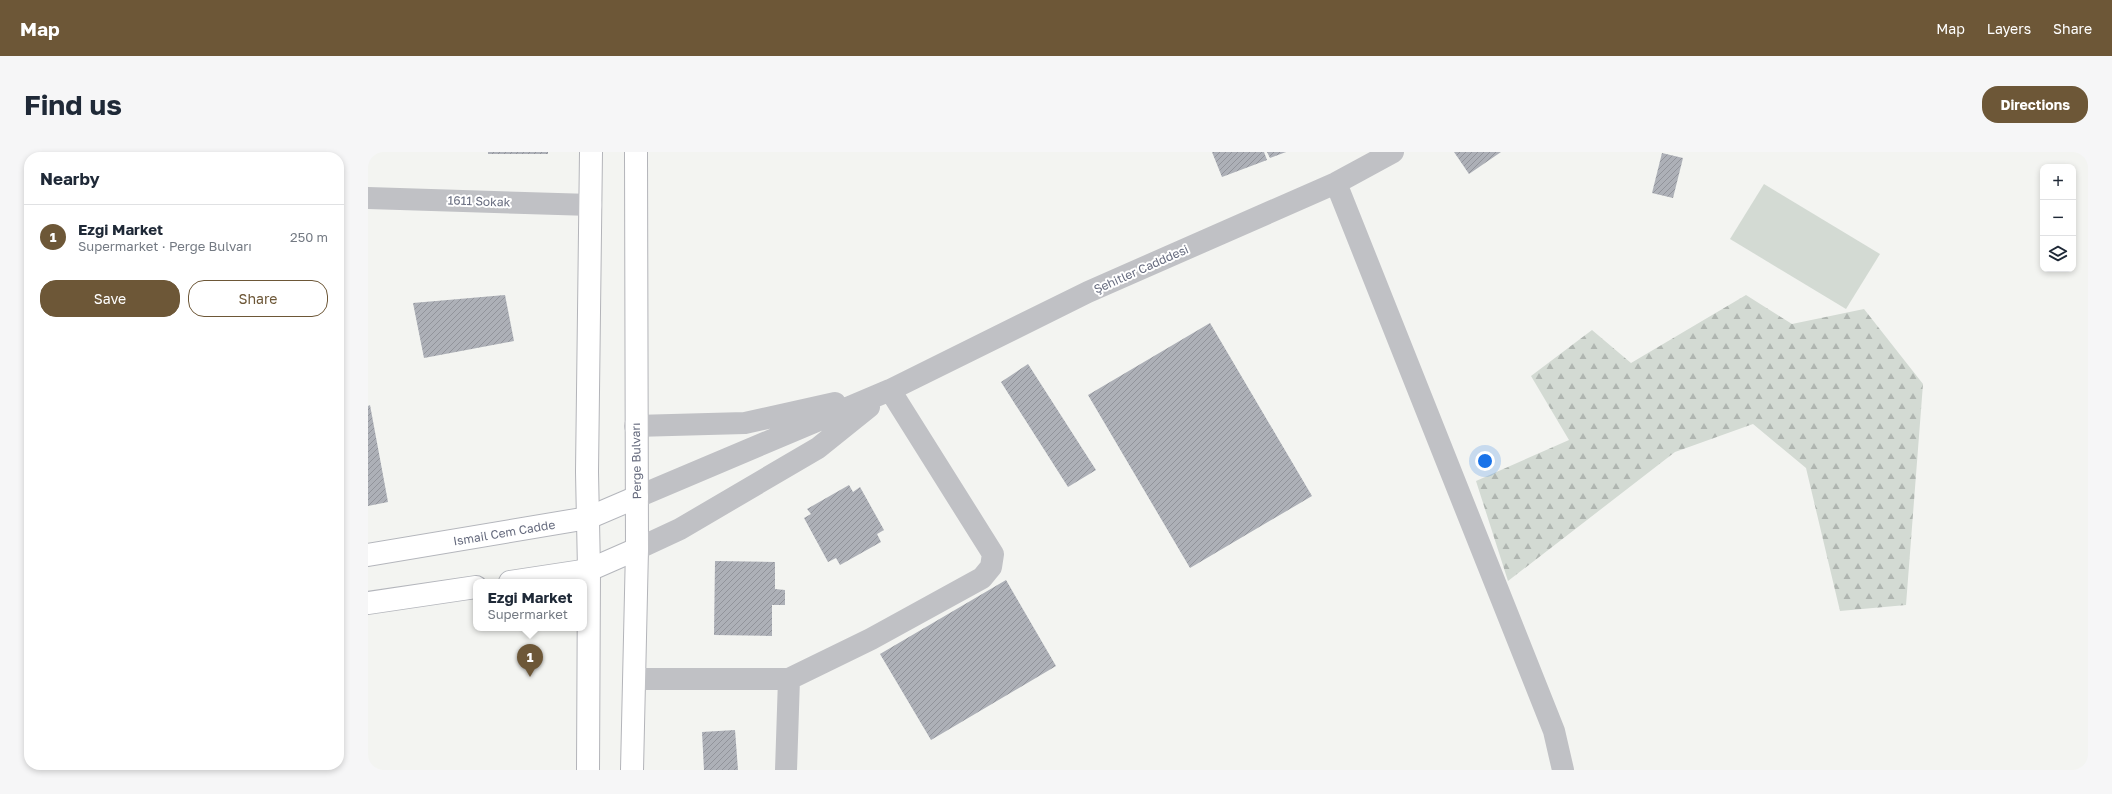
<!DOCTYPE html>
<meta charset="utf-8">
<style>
:root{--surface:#fff;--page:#f6f6f7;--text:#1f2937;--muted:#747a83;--line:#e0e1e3;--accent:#6d5737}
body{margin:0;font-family:"Golos Text",sans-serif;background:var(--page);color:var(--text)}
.controls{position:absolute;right:12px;top:12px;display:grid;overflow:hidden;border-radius:8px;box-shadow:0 2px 6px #0003}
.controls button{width:36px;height:36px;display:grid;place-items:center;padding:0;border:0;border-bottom:1px solid var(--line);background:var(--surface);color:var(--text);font:20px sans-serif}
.you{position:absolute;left:1117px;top:309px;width:14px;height:14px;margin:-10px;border:3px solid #fff;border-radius:50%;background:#1a73e8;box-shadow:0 0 0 6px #1a73e833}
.badge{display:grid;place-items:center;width:26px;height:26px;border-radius:50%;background:var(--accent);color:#fff;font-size:13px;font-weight:700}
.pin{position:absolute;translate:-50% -33px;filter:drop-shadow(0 1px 2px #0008)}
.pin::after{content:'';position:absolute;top:21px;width:14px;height:12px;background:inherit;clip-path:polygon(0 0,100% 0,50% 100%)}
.popup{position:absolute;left:105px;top:427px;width:114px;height:52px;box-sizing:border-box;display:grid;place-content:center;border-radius:8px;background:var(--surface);filter:drop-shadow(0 1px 3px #0005);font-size:13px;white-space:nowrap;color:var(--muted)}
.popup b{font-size:15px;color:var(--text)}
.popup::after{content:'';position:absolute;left:50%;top:100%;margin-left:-8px;border:8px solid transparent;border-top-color:var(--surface)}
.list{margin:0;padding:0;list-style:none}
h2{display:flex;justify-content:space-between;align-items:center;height:52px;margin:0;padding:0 16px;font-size:17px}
h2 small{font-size:13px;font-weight:400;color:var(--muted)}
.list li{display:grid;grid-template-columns:26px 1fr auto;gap:12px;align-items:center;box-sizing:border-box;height:64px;padding:0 16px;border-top:1px solid var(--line)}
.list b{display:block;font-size:15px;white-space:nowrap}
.list p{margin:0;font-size:13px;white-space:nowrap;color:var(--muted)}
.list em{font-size:13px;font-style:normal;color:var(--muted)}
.actions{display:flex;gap:8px;padding:12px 16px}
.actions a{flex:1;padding:9px 0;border:1px solid var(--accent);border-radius:16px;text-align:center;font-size:14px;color:var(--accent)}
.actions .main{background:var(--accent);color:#fff}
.icon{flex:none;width:22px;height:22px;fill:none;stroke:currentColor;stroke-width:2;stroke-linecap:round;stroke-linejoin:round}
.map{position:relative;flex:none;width:1720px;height:618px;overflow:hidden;border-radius:16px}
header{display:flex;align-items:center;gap:24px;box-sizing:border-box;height:56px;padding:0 20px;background:var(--accent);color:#fff}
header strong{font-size:19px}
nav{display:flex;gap:22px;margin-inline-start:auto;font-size:14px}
.intro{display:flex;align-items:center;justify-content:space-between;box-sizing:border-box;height:96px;padding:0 24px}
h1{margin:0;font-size:28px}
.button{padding:10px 18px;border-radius:16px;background:var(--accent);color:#fff;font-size:14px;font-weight:700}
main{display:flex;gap:24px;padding:0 24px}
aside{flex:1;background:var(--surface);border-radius:16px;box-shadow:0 2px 6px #0003}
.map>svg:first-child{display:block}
.forest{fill:url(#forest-firs)}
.garden{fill:#d3dad3}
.building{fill:url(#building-hatch)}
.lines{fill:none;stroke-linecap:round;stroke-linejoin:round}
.secondary-casing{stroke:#b4b6bc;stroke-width:24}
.primary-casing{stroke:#b3b4b9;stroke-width:24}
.street{stroke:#c0c1c5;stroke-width:22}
.secondary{stroke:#fff;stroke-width:22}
.primary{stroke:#fff;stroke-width:22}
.labels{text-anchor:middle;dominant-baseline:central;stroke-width:4;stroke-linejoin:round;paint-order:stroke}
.street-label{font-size:12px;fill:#666b7e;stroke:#fff}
</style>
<header>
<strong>Map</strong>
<nav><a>Map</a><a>Layers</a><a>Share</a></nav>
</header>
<div class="intro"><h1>Find us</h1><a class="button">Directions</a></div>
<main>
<aside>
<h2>Nearby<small></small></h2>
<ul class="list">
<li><span class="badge">1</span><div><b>Ezgi Market</b><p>Supermarket · Perge Bulvarı</p></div><em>250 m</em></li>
</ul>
<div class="actions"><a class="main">Save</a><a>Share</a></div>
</aside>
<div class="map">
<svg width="1720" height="618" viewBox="0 0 1720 618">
<defs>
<pattern id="forest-firs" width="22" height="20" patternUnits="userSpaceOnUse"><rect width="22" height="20" fill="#d3dad3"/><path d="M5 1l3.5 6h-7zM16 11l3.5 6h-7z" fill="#afb5b0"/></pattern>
<pattern id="building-hatch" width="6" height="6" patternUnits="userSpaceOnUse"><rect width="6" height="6" fill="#adb0b7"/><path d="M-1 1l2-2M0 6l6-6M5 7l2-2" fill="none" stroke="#91939a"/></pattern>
</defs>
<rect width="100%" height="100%" fill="#f3f4f1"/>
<path class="forest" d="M 1378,143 L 1424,172 L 1496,157 L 1555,232 L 1538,453 L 1472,459 L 1438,316 L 1385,272 L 1307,300 L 1140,429 L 1108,329 L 1201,288 L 1163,224 L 1224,178 L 1263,211 Z"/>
<path class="garden" d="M 1396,32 L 1512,102 L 1478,157 L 1362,87 Z"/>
<path class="building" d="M 120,0 L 180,0 L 180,2 L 120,2 Z
M 844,0 L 896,0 L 899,8 L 854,25 Z
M 899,0 L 918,0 L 902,6 Z
M 1086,0 L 1133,0 L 1101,22 Z
M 1294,1 L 1315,6 L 1305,46 L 1284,41 Z
M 137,143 L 146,189 L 56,206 L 45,151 Z
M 842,171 L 944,344 L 822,416 L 720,243 Z
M 660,212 L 728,318 L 700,335 L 633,230 Z
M 2,253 L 20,350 L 0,354 L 0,254 Z
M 481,333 L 485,340 L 492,335 L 516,378 L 509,382 L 513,390 L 472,413 L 468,406 L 460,410 L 436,366 L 443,362 L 439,357 Z
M 347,409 L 407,410 L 407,437 L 417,438 L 417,453 L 404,453 L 404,484 L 346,483 Z
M 638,428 L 688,514 L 563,588 L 512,502 Z
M 367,578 L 370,618 L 336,618 L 334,580 Z"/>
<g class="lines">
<defs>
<g id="secondary">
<path id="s1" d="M 0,403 L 220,366 L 269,345"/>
<path d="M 142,430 L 221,418 L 269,397"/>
<path d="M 0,451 L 108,435"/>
</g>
<path id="primary" d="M 220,618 L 221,418 L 219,320 L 223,0
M 264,618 L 269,397 L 268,0"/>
</defs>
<use href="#secondary" class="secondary-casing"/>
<use href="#primary" class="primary-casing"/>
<path class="street" d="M 968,31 L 1186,579 L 1195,618
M 0,46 L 223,53
M 267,274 L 377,271 L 467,251
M 269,345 L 522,238 L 720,140 L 968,31 L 1025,0
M 269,397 L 312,377 L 450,296 L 501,255
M 267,527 L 421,527 L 503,487 L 614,426 L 623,415 L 625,402 L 522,238
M 418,618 L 421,527"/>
<use href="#secondary" class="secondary"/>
<use href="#primary" class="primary"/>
</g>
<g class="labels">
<g class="street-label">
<text transform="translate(111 49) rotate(2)">1611 Sokak</text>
<text transform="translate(773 117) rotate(-24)">Şehitler Cadddesi</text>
<text transform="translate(268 309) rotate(-91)">Perge Bulvarı</text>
<text stroke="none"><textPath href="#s1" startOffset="138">Ismail Cem Cadde</textPath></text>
</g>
</g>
</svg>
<div class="controls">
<button>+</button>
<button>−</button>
<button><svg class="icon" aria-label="layers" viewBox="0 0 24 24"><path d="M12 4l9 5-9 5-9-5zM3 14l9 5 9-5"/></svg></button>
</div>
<div class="you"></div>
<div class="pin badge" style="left:162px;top:525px">1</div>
<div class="popup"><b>Ezgi Market</b>Supermarket</div>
</div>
</main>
